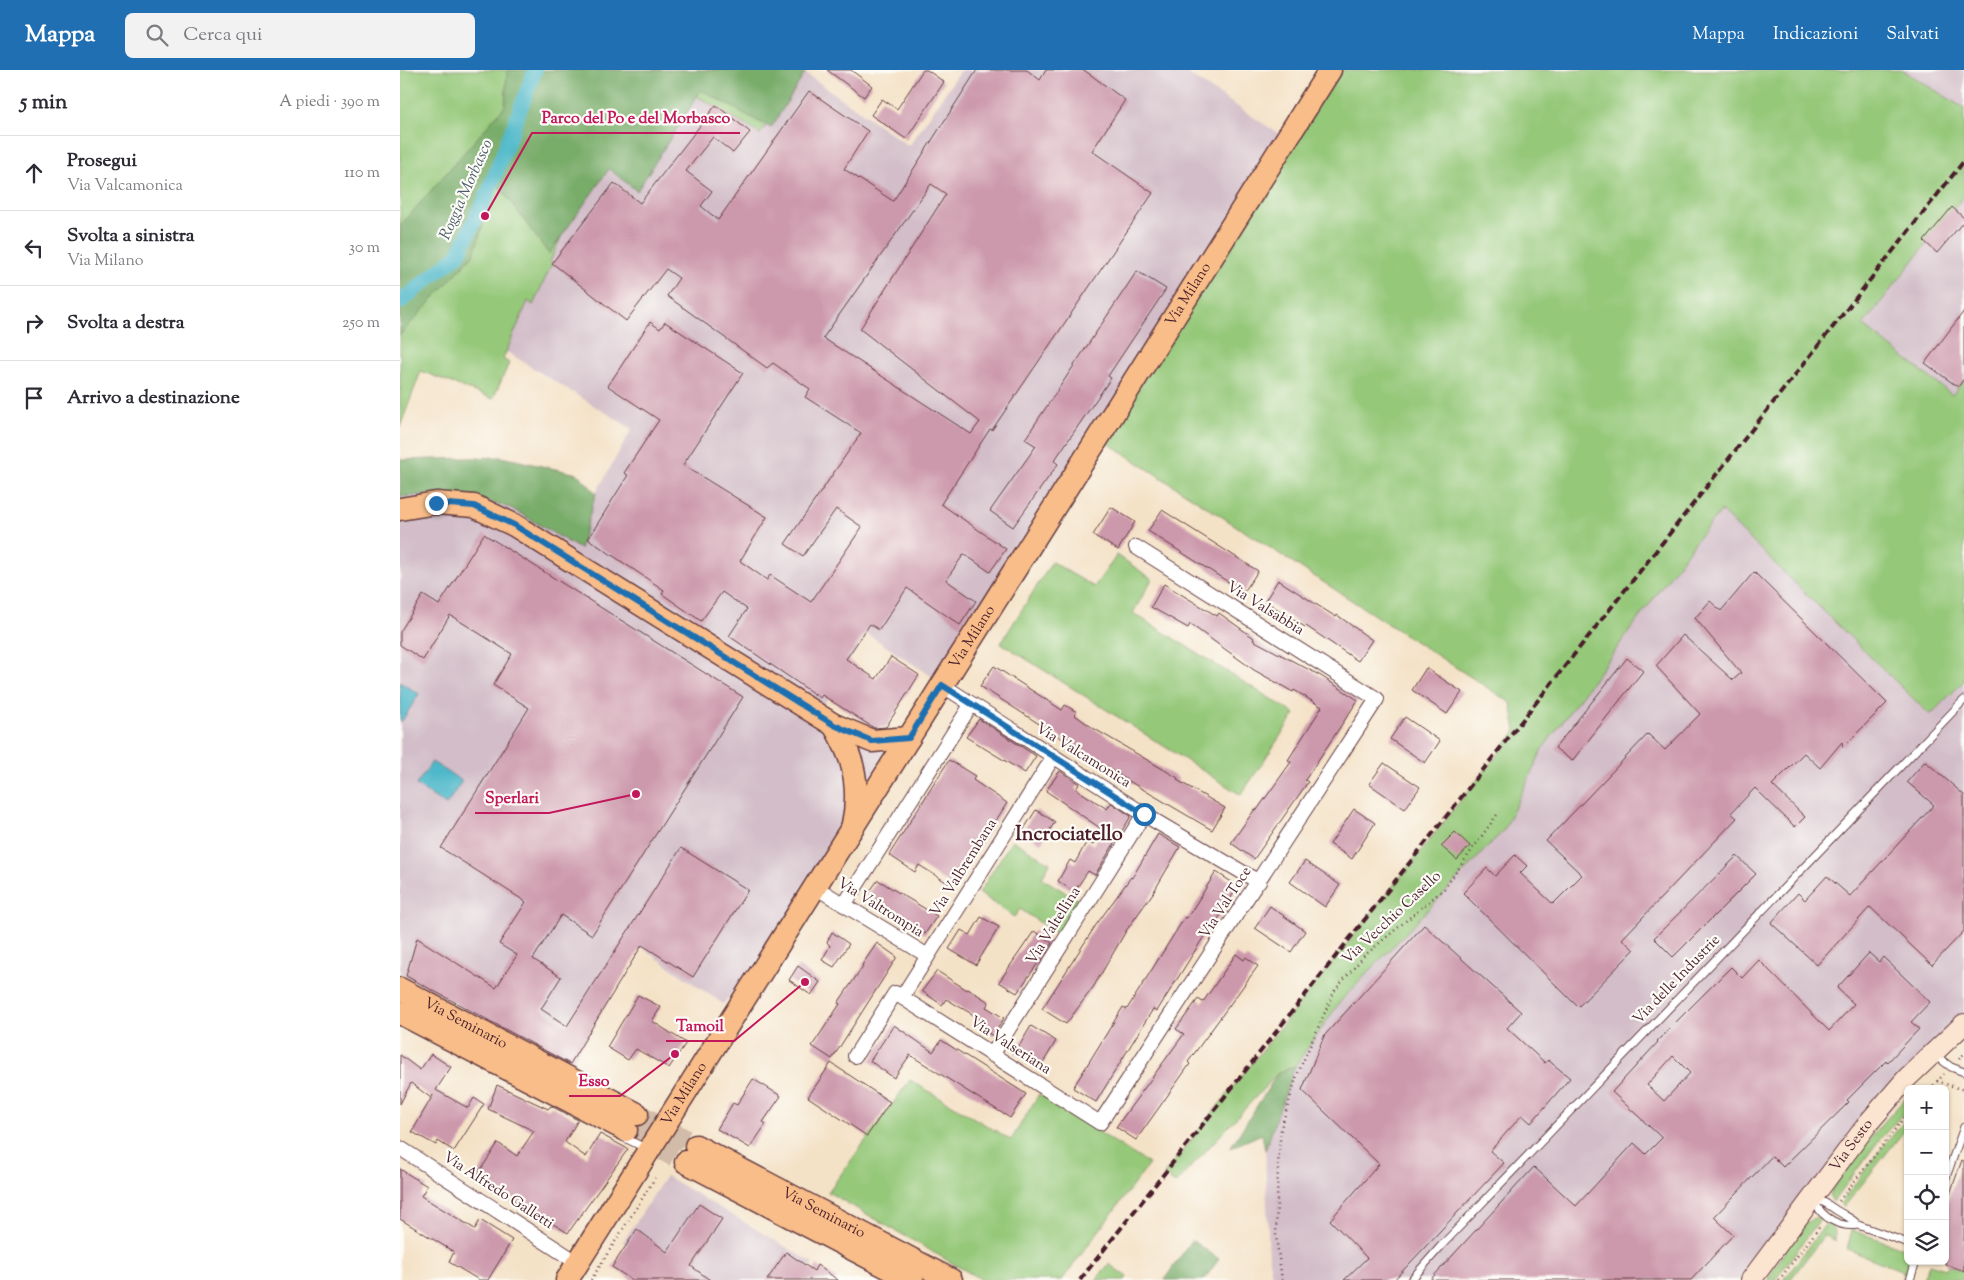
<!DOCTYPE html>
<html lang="it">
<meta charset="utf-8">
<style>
:root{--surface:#fff;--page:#f2f2f3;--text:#2b2b33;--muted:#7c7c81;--line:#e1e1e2;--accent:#1f6fb2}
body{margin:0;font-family:"Sorts Mill Goudy",serif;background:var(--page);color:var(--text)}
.controls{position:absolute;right:15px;bottom:15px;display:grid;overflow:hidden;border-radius:8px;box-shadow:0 1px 4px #0004}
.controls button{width:45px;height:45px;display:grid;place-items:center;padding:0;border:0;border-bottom:1px solid var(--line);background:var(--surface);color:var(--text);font:25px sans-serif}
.stop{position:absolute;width:15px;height:15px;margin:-11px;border:4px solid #1f6fb2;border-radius:50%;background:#fff}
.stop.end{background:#1f6fb2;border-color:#fff;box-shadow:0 1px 5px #0008}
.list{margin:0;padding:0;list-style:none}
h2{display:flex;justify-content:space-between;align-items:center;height:65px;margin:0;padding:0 20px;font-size:21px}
h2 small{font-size:16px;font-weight:400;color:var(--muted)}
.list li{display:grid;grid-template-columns:32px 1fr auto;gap:15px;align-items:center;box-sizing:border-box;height:75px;padding:0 20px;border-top:1px solid var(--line)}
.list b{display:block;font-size:19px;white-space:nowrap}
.list p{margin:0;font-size:16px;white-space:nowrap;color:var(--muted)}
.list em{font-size:16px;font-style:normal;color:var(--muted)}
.icon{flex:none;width:28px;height:28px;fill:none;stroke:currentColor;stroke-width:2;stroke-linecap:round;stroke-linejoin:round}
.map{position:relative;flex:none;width:1564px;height:1210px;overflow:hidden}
header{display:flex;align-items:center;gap:30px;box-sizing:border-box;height:70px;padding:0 25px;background:var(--accent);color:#fff}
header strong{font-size:24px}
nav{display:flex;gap:28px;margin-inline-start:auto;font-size:18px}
.search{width:350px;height:45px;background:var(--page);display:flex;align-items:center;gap:12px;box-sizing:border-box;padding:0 18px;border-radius:8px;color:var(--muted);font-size:19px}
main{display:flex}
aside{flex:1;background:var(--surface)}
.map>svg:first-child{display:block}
.industrial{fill:#d2bdc8}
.green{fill:#95c879;stroke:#707452}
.forest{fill:#78ac69;stroke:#61664a}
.water{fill:#4db8c9;stroke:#4c6c7a}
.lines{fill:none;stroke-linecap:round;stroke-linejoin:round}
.canal{stroke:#4db8c9;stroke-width:15}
.building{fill:#cc98ab;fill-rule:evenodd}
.primary-tunnel{stroke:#d2bba8;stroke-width:22;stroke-dasharray:22 11;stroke-linecap:butt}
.lane-casing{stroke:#643c42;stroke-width:9}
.street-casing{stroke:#643c42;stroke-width:16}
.secondary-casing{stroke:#643c42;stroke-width:22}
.primary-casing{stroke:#643c42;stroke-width:25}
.path{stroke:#643c42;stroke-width:2.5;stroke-dasharray:1 4;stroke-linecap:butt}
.lane{stroke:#fff;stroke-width:7}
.street{stroke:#fff;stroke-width:14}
.secondary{stroke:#fce5d0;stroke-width:20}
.primary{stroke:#f8bd89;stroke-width:22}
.rail{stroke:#4a1f2b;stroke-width:4;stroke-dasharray:8 4;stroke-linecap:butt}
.route{stroke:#1f6fb2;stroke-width:6}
.labels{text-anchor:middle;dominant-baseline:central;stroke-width:4.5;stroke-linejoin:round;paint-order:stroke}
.street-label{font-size:15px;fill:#4a1f2b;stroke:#fdfcf7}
.water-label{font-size:16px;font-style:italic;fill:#4b5c6a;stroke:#fdfcf7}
.district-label{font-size:20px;font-weight:bold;fill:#4a1f2b;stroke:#fdfcf7}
.leader{fill:none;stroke:#c2185b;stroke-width:2}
.callout-dot{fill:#c2185b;stroke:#fdfcf7;stroke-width:2}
.callout-label{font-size:16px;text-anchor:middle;font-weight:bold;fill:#c2185b;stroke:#fdfcf7;stroke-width:4.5;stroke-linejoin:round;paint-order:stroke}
</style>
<header>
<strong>Mappa</strong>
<div class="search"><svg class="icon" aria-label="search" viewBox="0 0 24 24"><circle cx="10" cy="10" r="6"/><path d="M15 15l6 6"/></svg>Cerca qui</div>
<nav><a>Mappa</a><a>Indicazioni</a><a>Salvati</a></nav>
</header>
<main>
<aside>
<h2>5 min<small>A piedi · 390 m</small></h2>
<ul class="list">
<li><svg class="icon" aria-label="ahead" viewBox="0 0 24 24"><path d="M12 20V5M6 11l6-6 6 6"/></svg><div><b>Prosegui</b><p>Via Valcamonica</p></div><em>110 m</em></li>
<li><svg class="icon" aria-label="left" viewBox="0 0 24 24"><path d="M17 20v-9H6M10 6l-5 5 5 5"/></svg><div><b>Svolta a sinistra</b><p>Via Milano</p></div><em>30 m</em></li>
<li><svg class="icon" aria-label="right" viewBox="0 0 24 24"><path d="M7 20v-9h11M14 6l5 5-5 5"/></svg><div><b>Svolta a destra</b></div><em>250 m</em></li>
<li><svg class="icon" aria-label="arrive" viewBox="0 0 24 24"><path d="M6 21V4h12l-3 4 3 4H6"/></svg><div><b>Arrivo a destinazione</b></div></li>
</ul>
</aside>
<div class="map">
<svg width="1564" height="1210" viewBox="0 0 1564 1210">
<rect width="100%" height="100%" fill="#fdfcf7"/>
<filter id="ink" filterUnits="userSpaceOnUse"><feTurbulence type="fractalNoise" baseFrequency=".02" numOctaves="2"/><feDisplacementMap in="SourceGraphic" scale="10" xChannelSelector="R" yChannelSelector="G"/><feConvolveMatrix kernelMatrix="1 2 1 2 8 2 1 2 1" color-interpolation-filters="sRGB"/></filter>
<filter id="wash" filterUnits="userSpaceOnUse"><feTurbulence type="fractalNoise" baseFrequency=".0096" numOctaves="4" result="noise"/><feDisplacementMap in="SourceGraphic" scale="20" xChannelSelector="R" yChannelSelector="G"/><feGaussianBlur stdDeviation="1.12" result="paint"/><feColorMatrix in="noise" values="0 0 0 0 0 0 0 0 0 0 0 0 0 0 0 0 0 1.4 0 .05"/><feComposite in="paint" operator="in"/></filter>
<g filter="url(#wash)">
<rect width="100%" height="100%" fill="#f4e2c7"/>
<path class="industrial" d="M 561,0 L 782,0 L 882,66 L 543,614 L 466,563 L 417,645 L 495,689 L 399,843 L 323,934 L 241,877 L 168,998 L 0,903 L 0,427 L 34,424 L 88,432 L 111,438 L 180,478 L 196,423 L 232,359 L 94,274 L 149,184 L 209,99 L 237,121 L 301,19 L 371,57 L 405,3 L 509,76 Z
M 1502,0 L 1564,0 L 1564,38 Z
M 1564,126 L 1564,310 L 1552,326 L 1463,255 Z
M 1321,440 L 1529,645 L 1564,611 L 1564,952 L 1344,1210 L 873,1210 L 869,1191 L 865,1080 L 895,996 L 940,932 L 1104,760 L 1143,678 L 1298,468 Z
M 266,1106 L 413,1193 L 404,1210 L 282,1210 L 223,1172 Z"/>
<path class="green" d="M 0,0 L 335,0 L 378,38 L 360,64 L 280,16 L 197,87 L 150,192 L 152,194 L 133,235 L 128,231 L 103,289 L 109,293 L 93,329 L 21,301 L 0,357 Z
M 924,0 L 1502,0 L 1564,38 L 1564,126 L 1463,255 L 1552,325 L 1564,310 L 1564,611 L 1530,645 L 1321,441 L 1298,468 L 1143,678 L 1104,760 L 940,932 L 895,996 L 878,1003 L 775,1114 L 764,1104 L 1116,661 L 1111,633 L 695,365 Z
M 717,485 L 752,509 L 733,543 L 895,644 L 841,725 L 601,573 L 652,492 L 694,517 Z
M 612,770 L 650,793 L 642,808 L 681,832 L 660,866 L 620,839 L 614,847 L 579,823 Z
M 510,1010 L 611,1070 L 639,1024 L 749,1094 L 662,1210 L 582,1210 L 428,1122 Z
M 1508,1025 L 1508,1038 L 1480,1069 L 1433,1132 L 1429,1126 L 1432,1119 L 1474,1063 Z
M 1508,1047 L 1508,1056 L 1444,1137 L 1440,1134 L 1477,1084 Z
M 1417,1147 L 1421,1148 L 1375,1210 L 1368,1210 C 1375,1196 1403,1149 1417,1147 Z
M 1428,1151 L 1435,1162 L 1435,1171 L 1425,1164 L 1390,1210 L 1384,1210 Z
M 1452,1160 L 1508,1180 L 1509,1191 L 1502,1210 L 1503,1201 L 1447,1179 Z
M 709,1194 L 727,1207 L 725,1210 L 696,1210 Z
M 1529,1194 L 1546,1199 L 1548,1195 L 1564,1201 L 1564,1210 L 1523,1209 Z"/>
<path class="forest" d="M 107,0 L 400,0 L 405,3 L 371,58 L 301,20 L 237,121 L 209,99 L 149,184 L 96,112 L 74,184 L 0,265 L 0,156 L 105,36 Z
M 101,387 L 178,404 L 196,423 L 180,479 L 111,438 L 88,432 L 34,424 L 0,427 L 0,390 Z
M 895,996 L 865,1080 L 862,1064 L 830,1078 L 878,1003 Z
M 792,1170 L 819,1189 L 804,1210 L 764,1210 Z"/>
<path class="water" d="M 0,612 L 19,624 L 2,651 L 0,650 Z
M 32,692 L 62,711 L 46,735 L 16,715 Z"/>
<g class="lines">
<path class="canal" d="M 0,232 L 58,185 L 88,123 L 135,0"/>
</g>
<g id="blocks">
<path class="building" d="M 427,0 L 451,0 L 472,16 L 464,27 Z
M 523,0 L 527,0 L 544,12 L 506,69 L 471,45 L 482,29 L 497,39 Z
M 577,0 L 627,0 L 640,10 L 646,0 L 684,0 L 725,30 L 692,81 L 753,123 L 592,360 L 590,359 L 541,434 L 606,479 L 590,502 L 564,484 L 546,510 L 576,531 L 560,555 L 507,518 L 479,560 L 470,554 L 446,589 L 476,609 L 491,587 L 519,605 L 486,657 L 474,658 L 422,625 L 420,628 L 329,566 L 347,539 L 322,522 L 301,551 L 262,524 L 264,520 L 188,469 L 228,405 L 224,403 L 259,350 L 208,316 L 250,252 L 260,259 L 265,252 L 343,303 L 283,395 L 367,447 L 340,491 L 367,510 L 370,505 L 411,532 L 462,457 L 436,439 L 403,486 L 385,474 L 461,363 L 405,327 L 410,319 L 373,293 L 367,298 L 267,226 L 279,208 L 266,199 L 226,251 L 152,193 L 214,113 L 240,133 L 316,35 L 350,62 L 333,83 L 313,67 L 286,101 L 312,121 L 301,136 L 318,150 L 409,21 L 468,61 L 444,99 L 493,131 ZM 531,114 L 546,124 L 460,259 L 580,352 L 571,364 L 423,268 Z
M 1552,137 L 1564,148 L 1564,151 L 1537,183 L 1524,171 Z
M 737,201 L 766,219 L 708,306 L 711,308 L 654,391 L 658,394 L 613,457 L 590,441 L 636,376 L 625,369 Z
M 1564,241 L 1564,309 L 1558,317 L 1525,293 Z
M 711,437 L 735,452 L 718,480 L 693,465 Z
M 762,440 L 858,501 L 844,522 L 748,461 Z
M 84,464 L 343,627 L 192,865 L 161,845 L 133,889 L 161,907 L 141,939 L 167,956 L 281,778 L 348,820 L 293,907 L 242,875 L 170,994 L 6,906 L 17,868 L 96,918 L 117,885 L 99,874 L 126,832 L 41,778 L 129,638 L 93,615 L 112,584 L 50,545 L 23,590 L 0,575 L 0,562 L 23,525 L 39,535 Z
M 1354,502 L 1487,633 L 1443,677 L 1442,672 L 1420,698 L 1404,683 L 1372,715 L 1405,747 L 1395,757 L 1355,718 L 1331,743 L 1337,748 L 1222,869 L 1234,880 L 1178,937 L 1063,823 L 1087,798 L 1095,806 L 1115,785 L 1127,796 L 1120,803 L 1153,834 L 1182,805 L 1146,771 L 1248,664 L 1265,680 L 1300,644 L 1256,596 L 1283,565 L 1333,610 L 1341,603 L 1295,548 L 1310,531 L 1321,541 Z
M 878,510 L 936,547 L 937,545 L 972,570 L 958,591 L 906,556 L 905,557 L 865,531 Z
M 764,514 L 817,546 L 819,543 L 854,568 L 853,570 L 921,606 L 958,630 L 905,710 L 908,712 L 854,789 L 831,773 L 855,739 L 857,740 L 891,692 L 888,690 L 922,637 L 894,620 L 893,622 L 854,600 L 790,554 L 788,558 L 751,537 Z
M 1227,588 L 1243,601 L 1172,691 L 1155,678 Z
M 594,596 L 662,640 L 665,635 L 677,642 L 675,645 L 693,658 L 778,708 L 777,710 L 825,738 L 812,760 L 722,707 L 580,616 Z
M 1026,598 L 1062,622 L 1047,644 L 1012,620 Z
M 1005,647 L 1040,671 L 1025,693 L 990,669 Z
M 579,649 L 636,686 L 625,703 L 566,667 Z
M 549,690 L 575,706 L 573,710 L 607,733 L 554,817 L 519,795 L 515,802 L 489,785 Z
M 1525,691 L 1564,725 L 1564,861 L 1532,895 L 1470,837 L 1417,895 L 1371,853 L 1398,823 L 1405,830 L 1427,806 L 1450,826 L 1534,735 L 1507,712 Z
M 984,693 L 1020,717 L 1005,739 L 969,714 Z
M 660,701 L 679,714 L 676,719 L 707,739 L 711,733 L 731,746 L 695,805 L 688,801 L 674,822 L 658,811 L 670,790 L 675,793 L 687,771 L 693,775 L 703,760 L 646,721 Z
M 954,739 L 975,753 L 952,789 L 930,774 Z
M 636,740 L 655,752 L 641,773 L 622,762 Z
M 1055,762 L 1070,776 L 1057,790 L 1041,776 Z
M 758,764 L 780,777 L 753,823 L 726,861 L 694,916 L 666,954 L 642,939 L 696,855 L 731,807 L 732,808 Z
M 1337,786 L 1356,804 L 1273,887 L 1254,868 Z
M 905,791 L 940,815 L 925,837 L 890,812 Z
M 816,802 L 838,816 L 817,851 L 815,849 L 757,941 L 753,939 L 696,1032 L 673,1018 L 723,937 L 727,939 L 785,847 L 787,848 Z
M 478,810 L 537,846 L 525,864 L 465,828 Z
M 870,836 L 905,861 L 891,882 L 855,858 Z
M 581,847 L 599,857 L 576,895 L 549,879 L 561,860 L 570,865 Z
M 1024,855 L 1121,942 L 1107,958 L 1145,993 L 1148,990 L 1170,1008 L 1131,1053 L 1122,1045 L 1090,1081 L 1104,1093 L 994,1210 L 944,1210 L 967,1188 L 930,1150 L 979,1094 L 902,1020 L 924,966 Z
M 634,861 L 652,873 L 617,923 L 599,912 Z
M 432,862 L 449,874 L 434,897 L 422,890 L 430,876 L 427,872 Z
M 477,873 L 497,887 L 432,989 L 412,976 L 440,934 L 438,933 L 463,896 L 462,895 Z
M 1469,883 L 1479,892 L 1483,887 L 1530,932 L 1511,952 L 1519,959 L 1487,993 L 1486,991 L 1447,1030 L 1449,1032 L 1383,1097 L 1372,1086 L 1314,1147 L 1333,1165 L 1291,1210 L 1030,1210 L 1134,1097 L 1176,1136 L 1234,1073 L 1246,1084 L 1262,1068 L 1212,1022 L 1258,972 L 1257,971 L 1331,897 L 1342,908 L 1359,890 L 1429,961 L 1454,934 L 1437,918 ZM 1273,986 L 1290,1003 L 1264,1031 L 1247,1015 Z
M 836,884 L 844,890 L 846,887 L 858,896 L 788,992 L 790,994 L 736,1070 L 716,1057 L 784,964 L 776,959 L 798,929 L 803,932 Z
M 398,896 L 420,912 L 411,925 L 389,910 Z
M 537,901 L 567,920 L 568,919 L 589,932 L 586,937 L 604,948 L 593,966 L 575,955 L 579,948 L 546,929 L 542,935 L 522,921 Z
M 238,925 L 261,937 L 252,951 L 286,973 L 269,998 L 236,979 L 228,990 L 207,977 Z
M 494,955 L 533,982 L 541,970 L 626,1024 L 610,1048 L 510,985 L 494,1008 L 470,991 Z
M 631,956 L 656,971 L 640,998 L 615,983 Z
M 31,984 L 51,997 L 36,1020 L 68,1038 L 74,1028 L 84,1034 L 54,1081 L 38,1071 L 36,1075 L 12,1062 L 33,1025 L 31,1028 L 11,1013 L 0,1034 L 0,985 L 20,1000 Z
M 431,993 L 490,1032 L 467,1066 L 408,1027 Z
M 353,1009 L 381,1026 L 363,1052 L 366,1054 L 350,1078 L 317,1059 L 333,1033 L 337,1035 Z
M 97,1015 L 148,1039 L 151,1036 L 178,1050 L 165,1072 L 186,1087 L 200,1064 L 228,1079 L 168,1163 L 76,1107 L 98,1073 L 117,1086 L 134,1061 L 88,1039 Z
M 1562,1090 L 1564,1091 L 1564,1201 L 1545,1194 L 1545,1138 Z
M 0,1099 L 27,1116 L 21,1126 L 75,1159 L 80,1150 L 112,1170 L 88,1210 L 79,1210 L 49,1192 L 54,1182 L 0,1149 Z
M 299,1134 L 322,1149 L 291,1196 L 310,1210 L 232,1210 L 212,1197 L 237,1159 L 267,1182 Z
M 386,1182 L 414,1201 L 417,1195 L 438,1210 L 367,1210 Z"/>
</g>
</g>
<g filter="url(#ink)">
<use href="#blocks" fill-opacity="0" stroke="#643c42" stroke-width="1"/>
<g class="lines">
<path class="primary-tunnel" d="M 237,1044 L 296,1076
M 226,1060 L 286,1092"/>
<defs>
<path id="lane" d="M 1535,985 L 1551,997 L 1564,1002
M 223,1067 L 247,1079
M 1545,1110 L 1564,1057
M 1415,1129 C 1426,1131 1431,1138 1441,1143 C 1447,1147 1453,1149 1458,1155 L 1508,1173
M 1414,1131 C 1422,1148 1440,1158 1458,1155
M 1011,1210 L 1041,1176 L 1564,630
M 1510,1210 L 1516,1191"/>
<path id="street" d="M 542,615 L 750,748 L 859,812
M 415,817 L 528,886
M 444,835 L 571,635
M 502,927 L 654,686
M 592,985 L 744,744
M 455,986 L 495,923 L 700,1053 L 977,629 L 736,477
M 0,1078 L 178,1193"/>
<g id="secondary">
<path id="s1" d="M 1351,1210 L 1469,1052 L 1507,1008 L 1564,954"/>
</g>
<g id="primary">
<path d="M 0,439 L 36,433 L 74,436 L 114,455 L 434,655 L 472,671 L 509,668"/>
<path d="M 434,655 C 439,664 444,673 448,683 C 457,704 458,733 453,754"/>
<path id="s2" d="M 0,919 L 237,1044"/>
<path d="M 0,943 L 226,1060"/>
<path id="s3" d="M 296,1076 L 551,1210"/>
<path d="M 286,1092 L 512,1210"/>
<path id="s4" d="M 167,1210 L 930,0"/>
</g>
</defs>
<use href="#lane" class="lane-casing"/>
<use href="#street" class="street-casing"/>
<use href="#secondary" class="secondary-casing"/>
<use href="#primary" class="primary-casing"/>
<path class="path" d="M 1559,989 L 1564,984
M 1537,1011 L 1564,1020
M 1530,1019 L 1544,1004
M 1439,1131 L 1508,1043
M 191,1210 L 255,1108
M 882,1210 L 876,1166 L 878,1095 L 881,1058 L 897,1005 L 935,920 L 964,886 L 1044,819 L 1099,742
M 1379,1210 L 1421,1155"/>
<use href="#lane" class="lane"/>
<use href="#street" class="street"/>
<use href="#secondary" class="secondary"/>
<use href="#primary" class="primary"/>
<path class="rail" d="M 680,1210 L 1564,91"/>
</g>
</g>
<g class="lines" filter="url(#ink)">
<path class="route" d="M 36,433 L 74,436 L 114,455 L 434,655 L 472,671 L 509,668 L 542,615 L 744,744"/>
</g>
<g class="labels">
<g class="street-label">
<text stroke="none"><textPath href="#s4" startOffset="1165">Via Milano</textPath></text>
<text transform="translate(865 539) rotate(32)">Via Valsabbia</text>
<text stroke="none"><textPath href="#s4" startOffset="760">Via Milano</textPath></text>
<text transform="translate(683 686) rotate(32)">Via Valcamonica</text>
<text transform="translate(564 798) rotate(-58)">Via Valbrembana</text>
<text transform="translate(826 833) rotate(-57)">Via Val Toce</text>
<text transform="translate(480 838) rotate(32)">Via Valtrompia</text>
<text transform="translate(992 848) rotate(-43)">Via Vecchio Casello</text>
<text transform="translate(654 856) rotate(-58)">Via Valtellina</text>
<text transform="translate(1277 910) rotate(-46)">Via delle Industrie</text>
<text stroke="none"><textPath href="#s2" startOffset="74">Via Seminario</textPath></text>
<text transform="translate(610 976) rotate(33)">Via Valseriana</text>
<text stroke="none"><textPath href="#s4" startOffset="220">Via Milano</textPath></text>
<text stroke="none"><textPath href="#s1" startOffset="168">Via Sesto</textPath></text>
<text transform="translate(98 1121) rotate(33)">Via Alfredo Galletti</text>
<text stroke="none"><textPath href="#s3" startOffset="144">Via Seminario</textPath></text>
</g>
<g class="water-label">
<text transform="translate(67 120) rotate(-66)">Roggia Morbasco</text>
</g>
<g class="district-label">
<text x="669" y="765">Incrociatello</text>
</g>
</g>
<path class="leader" d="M85 146L132 63H340M236 724L149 743H75M405 912L334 971H266M275 984L220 1026H169"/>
<g class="callout-dot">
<circle cx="85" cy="146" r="5"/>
<circle cx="236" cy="724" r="5"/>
<circle cx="405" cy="912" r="5"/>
<circle cx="275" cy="984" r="5"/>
</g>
<g class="callout-label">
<text x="236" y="53">Parco del Po e del Morbasco</text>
<text x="112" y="733">Sperlari</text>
<text x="300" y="961">Tamoil</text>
<text x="194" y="1016">Esso</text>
</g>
</svg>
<div class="controls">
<button>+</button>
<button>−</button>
<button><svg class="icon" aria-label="locate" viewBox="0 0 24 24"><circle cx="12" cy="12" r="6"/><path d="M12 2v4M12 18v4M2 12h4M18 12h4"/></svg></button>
<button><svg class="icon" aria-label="layers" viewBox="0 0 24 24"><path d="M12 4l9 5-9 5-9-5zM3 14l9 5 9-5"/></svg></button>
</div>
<div class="stop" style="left:744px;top:744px"></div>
<div class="stop end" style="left:36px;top:433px"></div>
</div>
</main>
